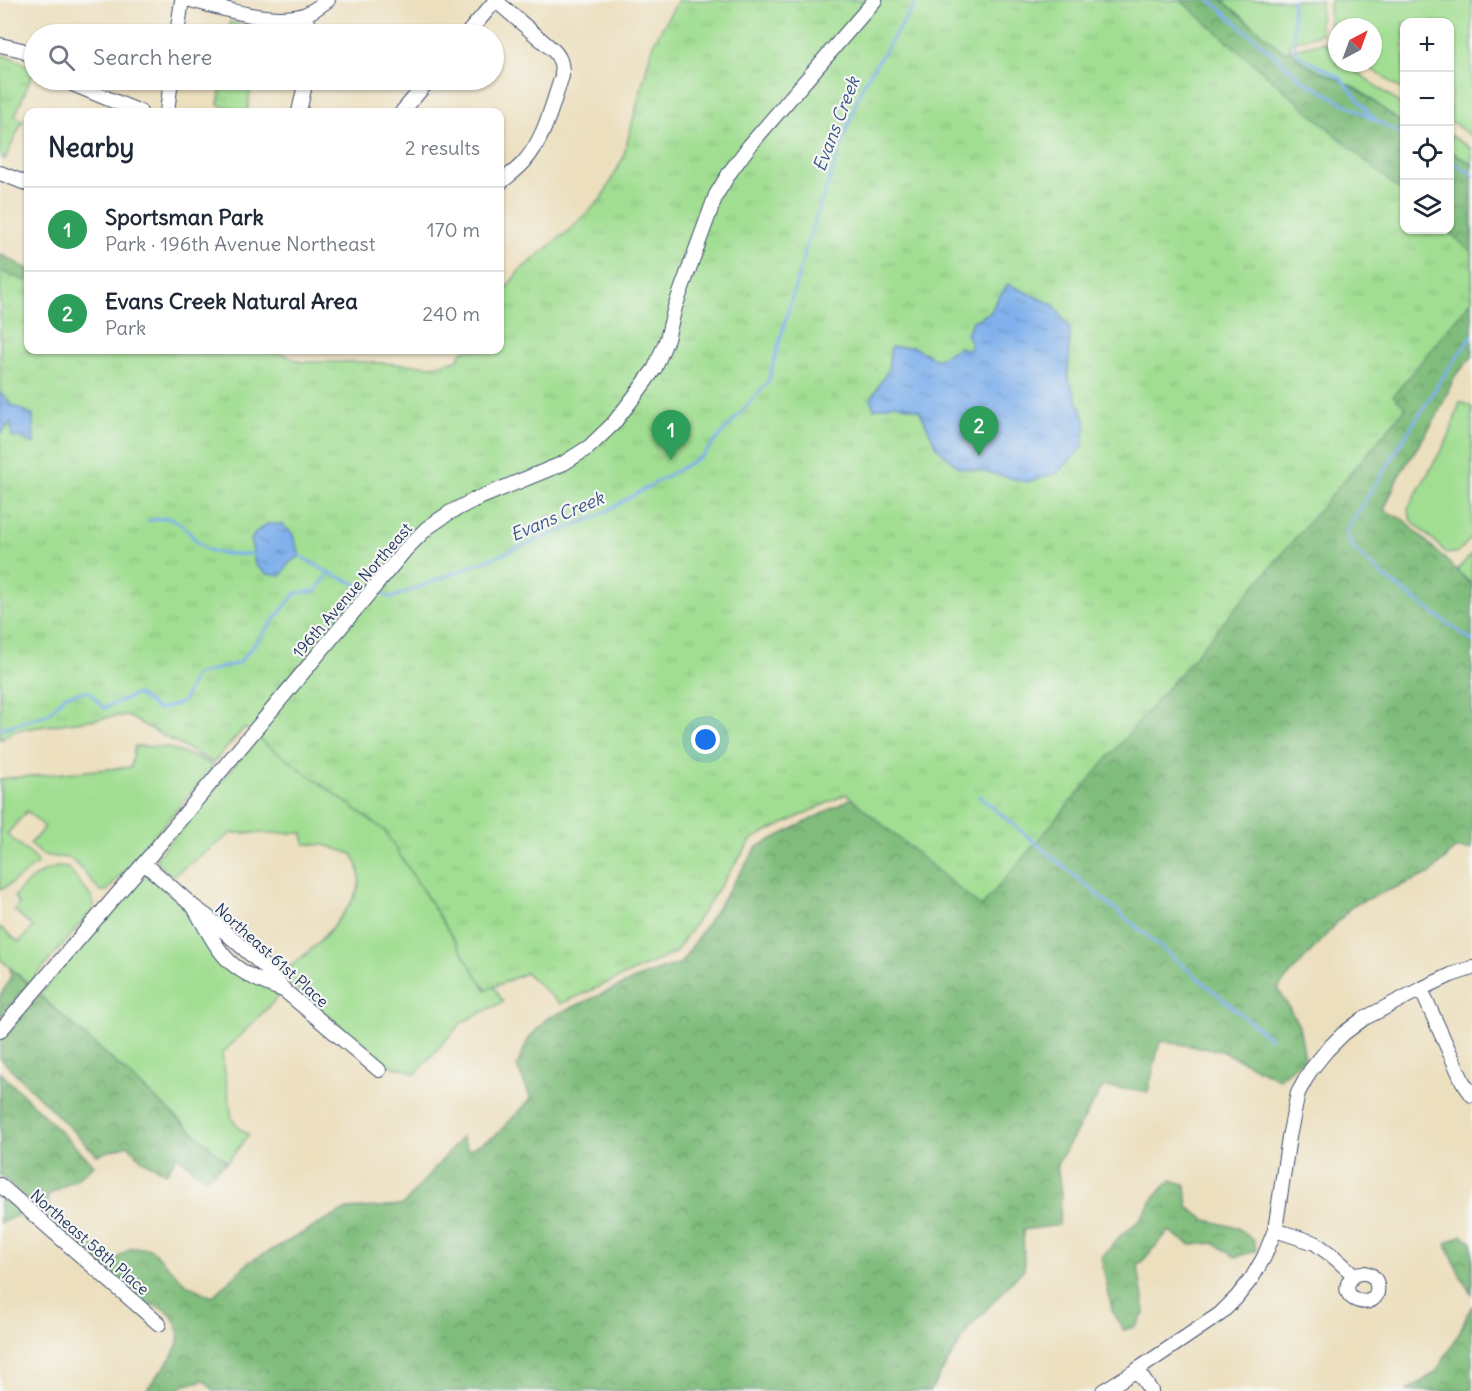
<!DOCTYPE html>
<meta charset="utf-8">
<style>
:root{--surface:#fff;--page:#f6f6f7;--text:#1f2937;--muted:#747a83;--line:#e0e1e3;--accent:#7c3aed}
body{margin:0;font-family:Delius,sans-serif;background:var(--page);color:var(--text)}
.controls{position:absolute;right:18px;top:18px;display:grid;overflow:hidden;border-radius:12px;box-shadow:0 2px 4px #0004}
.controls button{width:54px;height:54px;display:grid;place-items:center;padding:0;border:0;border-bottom:2px solid var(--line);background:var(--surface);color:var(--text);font:30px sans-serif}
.compass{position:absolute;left:1328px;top:18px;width:54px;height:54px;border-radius:50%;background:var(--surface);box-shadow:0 2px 4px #0004;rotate:41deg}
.you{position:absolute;left:706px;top:740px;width:21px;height:21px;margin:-15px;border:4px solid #fff;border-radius:50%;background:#1a73e8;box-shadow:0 0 0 9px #1a73e833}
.badge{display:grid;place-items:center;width:39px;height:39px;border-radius:50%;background:var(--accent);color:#fff;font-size:20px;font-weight:700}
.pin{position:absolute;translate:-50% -50px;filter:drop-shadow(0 2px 3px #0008)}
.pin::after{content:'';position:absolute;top:32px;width:21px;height:18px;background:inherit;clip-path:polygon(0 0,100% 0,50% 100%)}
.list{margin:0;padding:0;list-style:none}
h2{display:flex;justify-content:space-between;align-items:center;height:78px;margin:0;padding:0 24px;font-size:26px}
h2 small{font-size:20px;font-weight:400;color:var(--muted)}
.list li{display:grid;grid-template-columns:39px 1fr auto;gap:18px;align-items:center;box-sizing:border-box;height:84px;padding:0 24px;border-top:2px solid var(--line)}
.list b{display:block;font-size:22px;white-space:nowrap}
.list p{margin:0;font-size:20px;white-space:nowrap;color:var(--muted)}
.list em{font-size:20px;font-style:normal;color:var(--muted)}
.icon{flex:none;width:33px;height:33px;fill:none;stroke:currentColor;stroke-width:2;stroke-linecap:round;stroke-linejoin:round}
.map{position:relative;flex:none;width:1472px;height:1391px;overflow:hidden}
.search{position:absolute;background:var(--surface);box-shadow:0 2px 4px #0004;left:24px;top:24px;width:480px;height:66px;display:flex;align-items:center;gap:15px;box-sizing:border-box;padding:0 21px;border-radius:33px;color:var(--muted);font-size:22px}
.panel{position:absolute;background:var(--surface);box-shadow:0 2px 4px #0004;left:24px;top:108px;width:480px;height:246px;border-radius:12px}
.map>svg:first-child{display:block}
.grass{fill:#a1de92;stroke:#5e8678;stroke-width:1.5}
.forest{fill:url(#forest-crowns);stroke:#4e766d;stroke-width:1.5}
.park{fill:url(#park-tufts);stroke:#5e8678;stroke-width:1.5}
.water{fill:url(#water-ripples);stroke:#4e70a5;stroke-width:1.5}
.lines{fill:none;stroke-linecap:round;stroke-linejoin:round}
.stream{stroke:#80b1ec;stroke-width:3}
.minor-casing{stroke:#3a496c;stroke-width:16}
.minor{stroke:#fff;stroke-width:14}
.labels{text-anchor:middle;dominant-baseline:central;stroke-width:4.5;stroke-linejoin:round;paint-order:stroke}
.street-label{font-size:16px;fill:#1b2f5e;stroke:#f6f6f2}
.water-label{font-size:18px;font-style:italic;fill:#395689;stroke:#f6f6f2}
</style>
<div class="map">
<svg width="1472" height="1391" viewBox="0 0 1472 1391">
<defs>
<pattern id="forest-crowns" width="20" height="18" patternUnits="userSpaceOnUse" patternTransform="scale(1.5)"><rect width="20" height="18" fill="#80bd7c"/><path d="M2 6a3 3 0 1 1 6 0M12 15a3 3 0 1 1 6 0" fill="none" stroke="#689a69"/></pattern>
<pattern id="park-tufts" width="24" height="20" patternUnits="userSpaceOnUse" patternTransform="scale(1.5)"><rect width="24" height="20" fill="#a1de92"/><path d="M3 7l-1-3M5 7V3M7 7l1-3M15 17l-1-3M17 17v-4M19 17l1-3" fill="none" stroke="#8abf80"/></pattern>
<pattern id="water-ripples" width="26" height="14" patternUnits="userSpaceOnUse" patternTransform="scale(1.5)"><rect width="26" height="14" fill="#80b1ec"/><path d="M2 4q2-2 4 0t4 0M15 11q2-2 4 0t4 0" fill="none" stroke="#6890c2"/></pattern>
</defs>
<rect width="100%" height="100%" fill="#f6f6f2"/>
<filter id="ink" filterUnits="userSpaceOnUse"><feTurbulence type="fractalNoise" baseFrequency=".0167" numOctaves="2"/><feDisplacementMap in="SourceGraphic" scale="12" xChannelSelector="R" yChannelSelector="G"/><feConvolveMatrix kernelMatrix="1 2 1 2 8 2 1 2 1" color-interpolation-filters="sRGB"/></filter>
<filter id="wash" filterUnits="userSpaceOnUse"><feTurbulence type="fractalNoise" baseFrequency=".008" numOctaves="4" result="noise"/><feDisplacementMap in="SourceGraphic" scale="24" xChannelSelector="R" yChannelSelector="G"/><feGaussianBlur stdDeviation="1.35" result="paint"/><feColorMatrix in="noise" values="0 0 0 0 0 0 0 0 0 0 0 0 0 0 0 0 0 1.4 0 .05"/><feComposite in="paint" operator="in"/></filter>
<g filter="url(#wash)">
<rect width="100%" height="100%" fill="#ecdfbe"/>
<path class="grass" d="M 1222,0 L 1321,0 L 1320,24 L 1321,34 L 1289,43 L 1290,50 L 1324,42 L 1337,55 L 1337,63 L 1345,63 L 1404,107 L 1404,125 L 1356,88 L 1307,65 L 1290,51 L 1283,51 Z
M 1331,0 L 1472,0 L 1472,136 L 1450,121 L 1450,22 L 1404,22 L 1404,91 L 1363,63 L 1373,63 L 1373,27 L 1337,27 L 1337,41 L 1330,33 L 1329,5 Z
M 1450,135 L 1472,149 L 1472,164 L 1450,151 Z
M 1460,402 L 1472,407 L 1472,537 L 1458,552 L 1448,554 L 1411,520 L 1408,508 L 1449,437 Z
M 1472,554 L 1472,585 L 1457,570 Z
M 283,715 L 388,816 L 455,922 L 503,1002 L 462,1022 L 415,1074 L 407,1070 L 384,1064 L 277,972 C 299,969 355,907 359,885 C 361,872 358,865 352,854 L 325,845 L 305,844 L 303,833 L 232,833 L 171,877 L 159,864 L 156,858 L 250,747 Z
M 135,746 L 166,747 L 198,758 L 214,766 L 107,891 L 100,891 L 80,867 L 69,858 L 56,857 L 43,855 L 30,844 L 45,827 L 27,811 L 7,834 L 36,859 L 37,864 L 12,883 L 0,890 L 0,779 L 131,767 Z
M 57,867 L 68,868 L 92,898 L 94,908 L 29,984 L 0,959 L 0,927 L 19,942 L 33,927 L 14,910 L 19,904 L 14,897 C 26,882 38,872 57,867 Z
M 141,877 L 150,877 L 188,911 L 223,962 L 271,990 L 279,996 L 222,1054 L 232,1119 L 240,1129 L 249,1135 L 227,1162 L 39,995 Z"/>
<path class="forest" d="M 1122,0 L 1222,0 L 1283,51 L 1290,51 L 1307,65 L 1356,88 L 1404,125 L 1404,230 L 1450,230 L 1450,151 L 1472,164 L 1472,357 L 1455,376 L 1436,418 L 1398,477 L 1384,510 L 1404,520 L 1472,585 L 1472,849 L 1455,849 L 1431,873 L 1353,905 L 1278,988 L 1299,1026 L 1305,1058 L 1279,1079 L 1222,1051 L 1160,1041 L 1148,1092 L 1103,1087 L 1057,1164 L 1061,1194 L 1059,1225 L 1023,1230 L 1024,1269 L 969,1328 L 930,1391 L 214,1391 L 204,1380 L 185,1385 L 176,1391 L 146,1391 C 156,1372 186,1352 177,1326 C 170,1308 163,1308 145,1303 L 0,1175 L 0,1072 L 94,1165 L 77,1179 L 48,1195 L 47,1205 L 112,1262 L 131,1248 L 150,1248 L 186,1284 L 212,1297 L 249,1262 L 347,1209 L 403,1205 L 462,1137 L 468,1150 L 495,1136 L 531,1099 L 517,1066 L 528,1040 L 546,1019 L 642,976 L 681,963 L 757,847 L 878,785 Z
M 0,254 L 28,269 L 28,345 L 0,340 Z
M 10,968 L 29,984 L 3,1015 L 0,1016 L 0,995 L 7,985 L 11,975 Z
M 39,995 L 227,1162 L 206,1178 L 177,1156 L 166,1173 L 142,1160 L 128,1145 L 97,1155 L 0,1058 L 0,1041 Z
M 1171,1180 L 1186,1185 L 1188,1207 L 1206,1220 L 1238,1228 L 1254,1241 L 1256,1251 L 1235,1257 L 1215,1243 L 1191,1245 L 1169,1231 L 1138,1266 L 1145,1312 L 1136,1326 L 1124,1330 L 1113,1314 L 1101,1258 L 1122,1234 L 1140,1220 L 1156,1195 Z
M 0,1193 L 22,1213 L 0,1223 Z
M 1462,1235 L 1472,1242 L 1472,1294 L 1461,1277 L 1446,1243 Z
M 1472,1305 L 1472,1391 L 1407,1391 L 1436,1372 L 1458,1335 Z"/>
<path class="park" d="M 678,0 L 1180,0 L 1404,194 L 1404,230 L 1446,230 L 1472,252 L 1472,300 L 1393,396 L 1406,408 L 981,907 L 846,794 L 752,839 L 675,953 L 560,1004 L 526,973 L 486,990 L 384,830 L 244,728 L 213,763 L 126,715 L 17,730 L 0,740 L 0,271 L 28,282 L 28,350 L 273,350 L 301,362 L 364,362 L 434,366 L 457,360 L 464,350 L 500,350 L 500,297 L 519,271 L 568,231 L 602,198 L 623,158 L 653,44 Z
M 230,22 L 259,28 L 258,34 L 228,34 Z
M 3,56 C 14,56 25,65 34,70 L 15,116 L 23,120 L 5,159 L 0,156 L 0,57 Z
M 222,80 L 252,80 L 247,112 L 218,105 Z"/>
<path class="water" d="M 1008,284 L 1054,305 L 1070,329 L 1068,378 L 1086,421 L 1083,447 L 1058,473 L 1027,482 L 986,472 L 958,467 L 937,447 L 919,410 L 895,404 L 874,409 L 871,399 L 888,370 L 891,347 L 913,347 L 937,360 L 959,347 L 969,350 L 971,343 L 966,334 L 973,321 L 991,312 L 996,301 Z
M 0,392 L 12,405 L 33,415 L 34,444 L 22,438 L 12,437 L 11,422 L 0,434 Z
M 267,524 L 281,524 L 292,533 L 300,556 L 289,563 L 281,576 L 267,574 L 255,565 L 251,540 L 256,532 Z"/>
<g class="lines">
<path class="stream" d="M 1210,0 L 1304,81 L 1404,136
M 1292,0 L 1295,50 L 1303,58 L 1340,77 L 1375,120
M 1450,161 L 1472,174
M 1472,336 L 1444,375 L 1346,531 L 1354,549 L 1383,576 L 1472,641
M 148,521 C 154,520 162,518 168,518 C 186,521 193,544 209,550 C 223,555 239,555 253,554
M 300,556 L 329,573
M 375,591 L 391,598 L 596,517 L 702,456 L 768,382 L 810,234 L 863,84 L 918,0
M 0,729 L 48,714 L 66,695 L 88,691 L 104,708 L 137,694 L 158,710 L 183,702 L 195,675 L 239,663 L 296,593 L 316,591 L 329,573 L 369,589
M 979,796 L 1270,1038"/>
</g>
</g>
<g filter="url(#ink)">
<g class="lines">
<defs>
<path id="minor" d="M 190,0 C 223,8 271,25 304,15 C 312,12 321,5 328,0
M 495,0 L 553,50 C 561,58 562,65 562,76 C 552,105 545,138 524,162 C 517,170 508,176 500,183
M 305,15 L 310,34
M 177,34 L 182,0
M 467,34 L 496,0
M 0,45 L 22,50 L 34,58
M 66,80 L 75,85 L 140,112
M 167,112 L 171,80
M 299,112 L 306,80
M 402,112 L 429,80
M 0,173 L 28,184
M 144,863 L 194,907 L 209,918 L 266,968 L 285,991 L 379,1070
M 196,911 C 206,928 215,947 229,961 C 244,975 264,983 283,990
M 1421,989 L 1463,1082 L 1472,1095
M 0,1031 L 144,863 L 406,549 L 427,528 L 449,513 L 474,500 L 564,463 L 589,447 L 613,424 L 637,393 L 655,368 L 667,339 L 675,307 L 716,195 L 730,172 L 750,145 L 875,0
M 0,1185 L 159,1324
M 1275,1230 L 1315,1243 L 1334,1257 L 1354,1275 C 1329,1300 1382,1315 1377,1285 C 1375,1273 1364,1271 1354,1275
M 1137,1370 L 1151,1391
M 1103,1391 L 1137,1370 L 1220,1314 L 1236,1298 L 1252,1278 L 1264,1257 L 1275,1230 L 1289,1137 L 1298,1093 L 1310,1071 L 1327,1050 L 1343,1034 L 1363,1019 L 1421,989 L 1451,975 L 1472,968"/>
</defs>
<use href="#minor" class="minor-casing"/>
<use href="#minor" class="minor"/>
</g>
</g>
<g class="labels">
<g class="street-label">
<text transform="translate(352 590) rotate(-49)">196th Avenue Northeast</text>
<text transform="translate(272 955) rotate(42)">Northeast 61st Place</text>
<text transform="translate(90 1242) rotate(41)">Northeast 58th Place</text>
</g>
<g class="water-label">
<text transform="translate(836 124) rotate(-69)">Evans Creek</text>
<text transform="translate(557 516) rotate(-23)">Evans Creek</text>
</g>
</g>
</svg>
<div class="controls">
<button>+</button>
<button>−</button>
<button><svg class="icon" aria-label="locate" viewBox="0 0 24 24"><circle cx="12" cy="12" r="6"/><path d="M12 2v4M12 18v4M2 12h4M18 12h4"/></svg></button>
<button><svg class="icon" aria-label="layers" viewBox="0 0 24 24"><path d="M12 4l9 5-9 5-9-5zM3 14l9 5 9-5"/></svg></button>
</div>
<svg class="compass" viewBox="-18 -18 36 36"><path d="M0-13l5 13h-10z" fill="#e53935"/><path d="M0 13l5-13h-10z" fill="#747a83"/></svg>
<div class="you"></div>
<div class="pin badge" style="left:671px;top:460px;background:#2e9e5b">1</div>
<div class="pin badge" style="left:979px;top:456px;background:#2e9e5b">2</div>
<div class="search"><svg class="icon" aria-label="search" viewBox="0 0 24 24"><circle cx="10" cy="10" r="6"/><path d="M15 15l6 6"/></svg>Search here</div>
<section class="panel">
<h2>Nearby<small>2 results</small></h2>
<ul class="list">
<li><span class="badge" style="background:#2e9e5b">1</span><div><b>Sportsman Park</b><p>Park · 196th Avenue Northeast</p></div><em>170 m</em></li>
<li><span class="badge" style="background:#2e9e5b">2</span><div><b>Evans Creek Natural Area</b><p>Park</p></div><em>240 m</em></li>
</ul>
</section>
</div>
